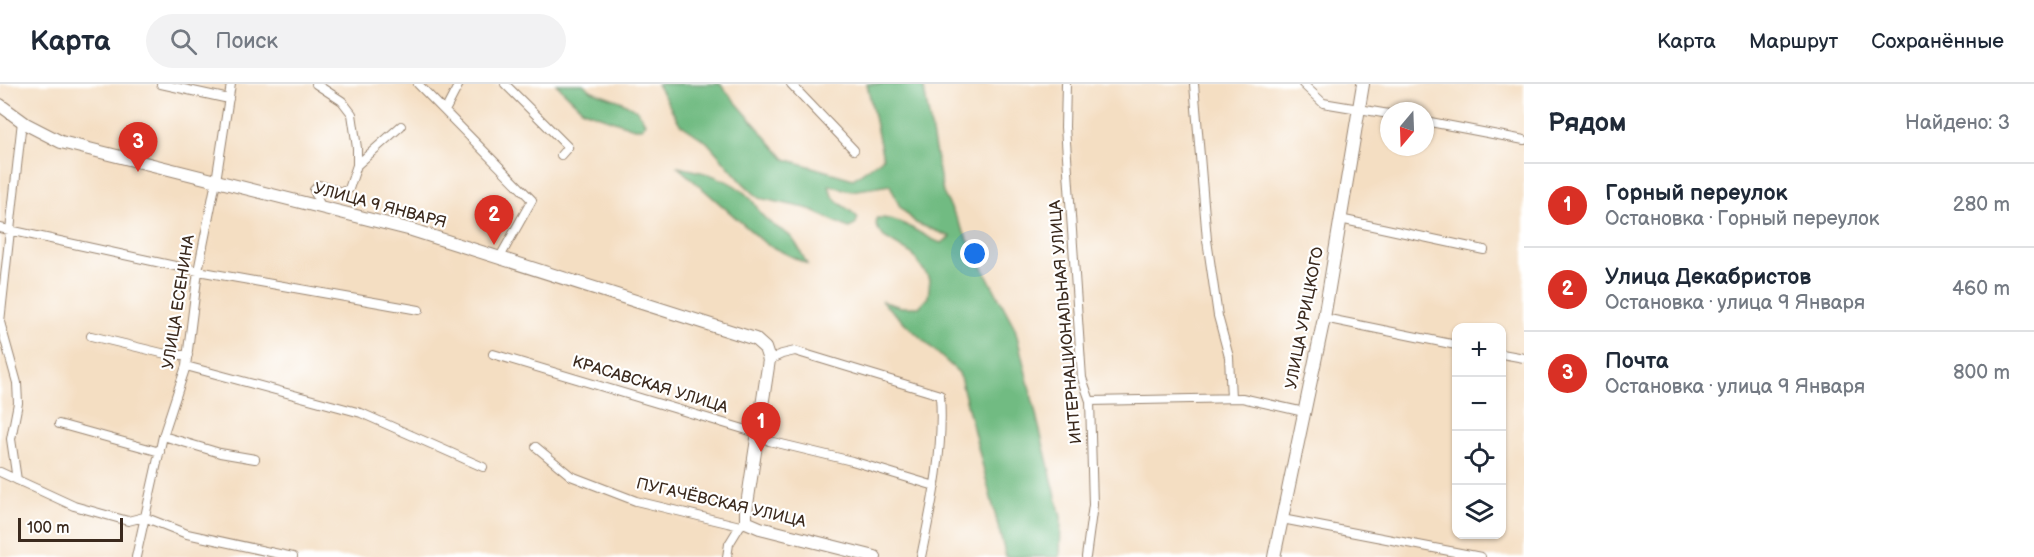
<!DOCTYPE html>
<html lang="ru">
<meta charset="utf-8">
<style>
:root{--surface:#fff;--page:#f2f2f3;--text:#1f2937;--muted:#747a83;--line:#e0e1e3;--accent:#d93025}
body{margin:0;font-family:"Balsamiq Sans",sans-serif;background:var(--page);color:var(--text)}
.controls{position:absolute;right:18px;bottom:18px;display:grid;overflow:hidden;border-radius:12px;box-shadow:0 2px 4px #0004}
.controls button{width:54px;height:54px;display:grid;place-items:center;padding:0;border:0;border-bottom:2px solid var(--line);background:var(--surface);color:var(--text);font:30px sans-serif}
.compass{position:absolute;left:1380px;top:18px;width:54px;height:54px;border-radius:50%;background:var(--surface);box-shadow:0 2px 4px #0004;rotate:199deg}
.scale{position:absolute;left:18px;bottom:15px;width:105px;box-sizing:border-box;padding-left:6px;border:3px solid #3b2a1e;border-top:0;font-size:16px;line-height:21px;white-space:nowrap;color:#3b2a1e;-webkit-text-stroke:4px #fff;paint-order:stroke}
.you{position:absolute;left:975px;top:170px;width:21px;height:21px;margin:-15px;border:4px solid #fff;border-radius:50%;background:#1a73e8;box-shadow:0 0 0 9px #1a73e833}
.badge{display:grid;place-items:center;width:39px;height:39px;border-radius:50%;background:var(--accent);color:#fff;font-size:20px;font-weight:700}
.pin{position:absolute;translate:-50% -50px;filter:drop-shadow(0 2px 3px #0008)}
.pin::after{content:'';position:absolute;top:32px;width:21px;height:18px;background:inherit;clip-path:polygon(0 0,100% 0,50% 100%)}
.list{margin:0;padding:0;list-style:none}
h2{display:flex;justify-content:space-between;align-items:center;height:78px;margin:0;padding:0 24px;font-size:26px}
h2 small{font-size:20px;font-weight:400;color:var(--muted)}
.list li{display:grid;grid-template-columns:39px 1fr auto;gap:18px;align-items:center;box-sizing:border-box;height:84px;padding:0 24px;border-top:2px solid var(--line)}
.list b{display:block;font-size:22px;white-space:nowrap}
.list p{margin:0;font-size:20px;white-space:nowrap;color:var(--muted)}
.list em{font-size:20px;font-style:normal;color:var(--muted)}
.icon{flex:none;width:33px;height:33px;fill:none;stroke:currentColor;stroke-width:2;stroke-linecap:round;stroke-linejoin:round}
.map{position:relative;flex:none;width:1524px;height:473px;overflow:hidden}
header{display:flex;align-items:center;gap:36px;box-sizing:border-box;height:84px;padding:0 30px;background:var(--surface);border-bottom:2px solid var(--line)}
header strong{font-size:28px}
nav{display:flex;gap:33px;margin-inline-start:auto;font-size:21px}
.search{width:420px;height:54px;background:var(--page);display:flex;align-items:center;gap:15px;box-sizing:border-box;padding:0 21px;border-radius:33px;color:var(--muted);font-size:22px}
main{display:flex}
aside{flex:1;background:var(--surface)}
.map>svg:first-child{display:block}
.forest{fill:#71bb82;stroke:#567250;stroke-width:1.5}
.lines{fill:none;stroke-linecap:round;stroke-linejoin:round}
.street-casing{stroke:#988470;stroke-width:10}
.secondary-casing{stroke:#988470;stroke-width:14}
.street{stroke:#fff;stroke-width:8}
.secondary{stroke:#fff;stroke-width:12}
.labels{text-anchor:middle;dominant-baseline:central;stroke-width:4.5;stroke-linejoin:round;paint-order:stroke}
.street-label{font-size:16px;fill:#3b2a1e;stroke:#fff}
</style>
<header>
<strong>Карта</strong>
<div class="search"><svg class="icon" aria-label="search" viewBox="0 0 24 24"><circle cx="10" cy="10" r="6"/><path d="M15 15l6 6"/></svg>Поиск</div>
<nav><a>Карта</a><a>Маршрут</a><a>Сохранённые</a></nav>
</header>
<main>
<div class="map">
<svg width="1524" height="473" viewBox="0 0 1524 473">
<rect width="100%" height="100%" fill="#fff"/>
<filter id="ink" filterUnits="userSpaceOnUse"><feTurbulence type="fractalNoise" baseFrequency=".0167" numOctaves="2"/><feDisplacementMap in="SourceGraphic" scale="12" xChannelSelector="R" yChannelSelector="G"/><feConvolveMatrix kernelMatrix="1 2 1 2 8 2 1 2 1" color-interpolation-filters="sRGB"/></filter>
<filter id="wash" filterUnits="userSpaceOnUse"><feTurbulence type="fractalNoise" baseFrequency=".008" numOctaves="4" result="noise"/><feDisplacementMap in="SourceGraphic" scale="24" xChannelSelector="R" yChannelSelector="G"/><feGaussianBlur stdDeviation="1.35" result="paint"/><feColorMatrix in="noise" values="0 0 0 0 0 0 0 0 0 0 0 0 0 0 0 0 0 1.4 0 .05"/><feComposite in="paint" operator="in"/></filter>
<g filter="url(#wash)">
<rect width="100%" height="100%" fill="#f4dec2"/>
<path class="forest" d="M 556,0 L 583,0 L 592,7 L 620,17 L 637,26 L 645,38 L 642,44 L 634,44 L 583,26 Z
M 657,0 L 720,0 L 785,75 L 853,95 L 883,74 L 867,0 L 923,0 L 943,109 L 1015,244 L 1061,433 L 1060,473 L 1006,473 L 959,289 L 881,217 L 901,223 L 919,223 L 928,213 L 930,195 L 912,170 L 884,153 L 876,142 L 877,134 C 902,133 919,151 941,159 L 951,153 L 916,139 L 900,123 L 890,101 L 851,107 L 829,101 C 833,122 845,119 858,134 L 855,141 L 849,144 L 806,124 L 759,114 L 743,99 L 707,58 L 680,40 Z
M 678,83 C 704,88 731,94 750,114 C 757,121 759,130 767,136 C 774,143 783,146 790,152 C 798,160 802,171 807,180 L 766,160 Z"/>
</g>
<g filter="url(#ink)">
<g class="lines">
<defs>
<path id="street" d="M 161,0 L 229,15
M 316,0 L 342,17 L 352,30 L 357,64 L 357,81 L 349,105 L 342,108 L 319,101 L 314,106 L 321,123
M 418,0 L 532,116 L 500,173
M 505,0 L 568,63 L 561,71
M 791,0 L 854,66
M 1066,0 L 1065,43 L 1082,294 L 1090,317 L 1093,421 L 1086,473
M 1194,0 L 1207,156 L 1218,232 L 1229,273 L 1231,314
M 1303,0 L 1323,19 L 1389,30
M 445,27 L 459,0
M 1425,37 L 1524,56
M 357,81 L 401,42
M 1340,135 L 1484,166
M 0,144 L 198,187 L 419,226
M 1324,234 L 1456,261
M 91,252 L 170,271 L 188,271
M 493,270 L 757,349 L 769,357 L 852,377 L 935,402
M 1502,270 L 1524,274
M 769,276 L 782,270 L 795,267 L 940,311 C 944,366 932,420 921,473
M 186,282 L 361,329 L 483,383
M 1090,317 L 1242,314 L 1304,328
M 59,340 L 160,368
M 163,352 L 220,369 L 255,375
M 536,363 L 571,392 L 636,417 L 740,442 L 746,438
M 0,388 L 74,422 L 128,437 L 144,433 L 187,450 L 293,473
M 17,396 L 11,355 L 18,319 L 17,299 L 0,238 L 22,37
M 1282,435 L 1481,473
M 136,473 L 163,352 L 186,282 L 198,187 L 216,97 L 231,0
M 727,473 L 729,460 L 740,442"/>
<path id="secondary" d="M 0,21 L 26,40 L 61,58 L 412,146 L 755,255 L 765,264 L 769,276 L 746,427 L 746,438 L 760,444 L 875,473
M 1274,473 L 1324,234 L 1363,0"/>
</defs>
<use href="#street" class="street-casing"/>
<use href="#secondary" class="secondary-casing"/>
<use href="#street" class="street"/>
<use href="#secondary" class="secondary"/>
</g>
</g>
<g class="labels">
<g class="street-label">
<text transform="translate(380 122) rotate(15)">УЛИЦА 9 ЯНВАРЯ</text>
<text transform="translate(179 218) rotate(-81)">УЛИЦА ЕСЕНИНА</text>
<text transform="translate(1305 234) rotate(-79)">УЛИЦА УРИЦКОГО</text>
<text transform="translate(1066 238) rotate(-95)">ИНТЕРНАЦИОНАЛЬНАЯ УЛИЦА</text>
<text transform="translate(650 301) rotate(17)">КРАСАВСКАЯ УЛИЦА</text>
<text transform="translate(721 419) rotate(13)">ПУГАЧЁВСКАЯ УЛИЦА</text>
</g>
</g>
</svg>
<div class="controls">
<button>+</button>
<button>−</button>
<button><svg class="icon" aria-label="locate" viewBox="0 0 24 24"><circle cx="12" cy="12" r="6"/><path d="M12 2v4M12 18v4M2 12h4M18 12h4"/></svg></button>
<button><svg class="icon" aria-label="layers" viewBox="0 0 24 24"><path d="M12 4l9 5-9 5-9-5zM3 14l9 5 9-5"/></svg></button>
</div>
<svg class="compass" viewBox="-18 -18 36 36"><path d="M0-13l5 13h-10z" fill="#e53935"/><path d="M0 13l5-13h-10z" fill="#747a83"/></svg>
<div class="scale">100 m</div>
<div class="you"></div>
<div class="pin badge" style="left:761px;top:368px">1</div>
<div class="pin badge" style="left:494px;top:161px">2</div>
<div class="pin badge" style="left:138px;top:88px">3</div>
</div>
<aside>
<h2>Рядом<small>Найдено: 3</small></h2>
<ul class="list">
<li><span class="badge">1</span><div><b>Горный переулок</b><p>Остановка · Горный переулок</p></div><em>280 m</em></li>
<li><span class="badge">2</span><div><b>Улица Декабристов</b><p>Остановка · улица 9 Января</p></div><em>460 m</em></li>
<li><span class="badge">3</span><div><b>Почта</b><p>Остановка · улица 9 Января</p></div><em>800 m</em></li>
</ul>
</aside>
</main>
